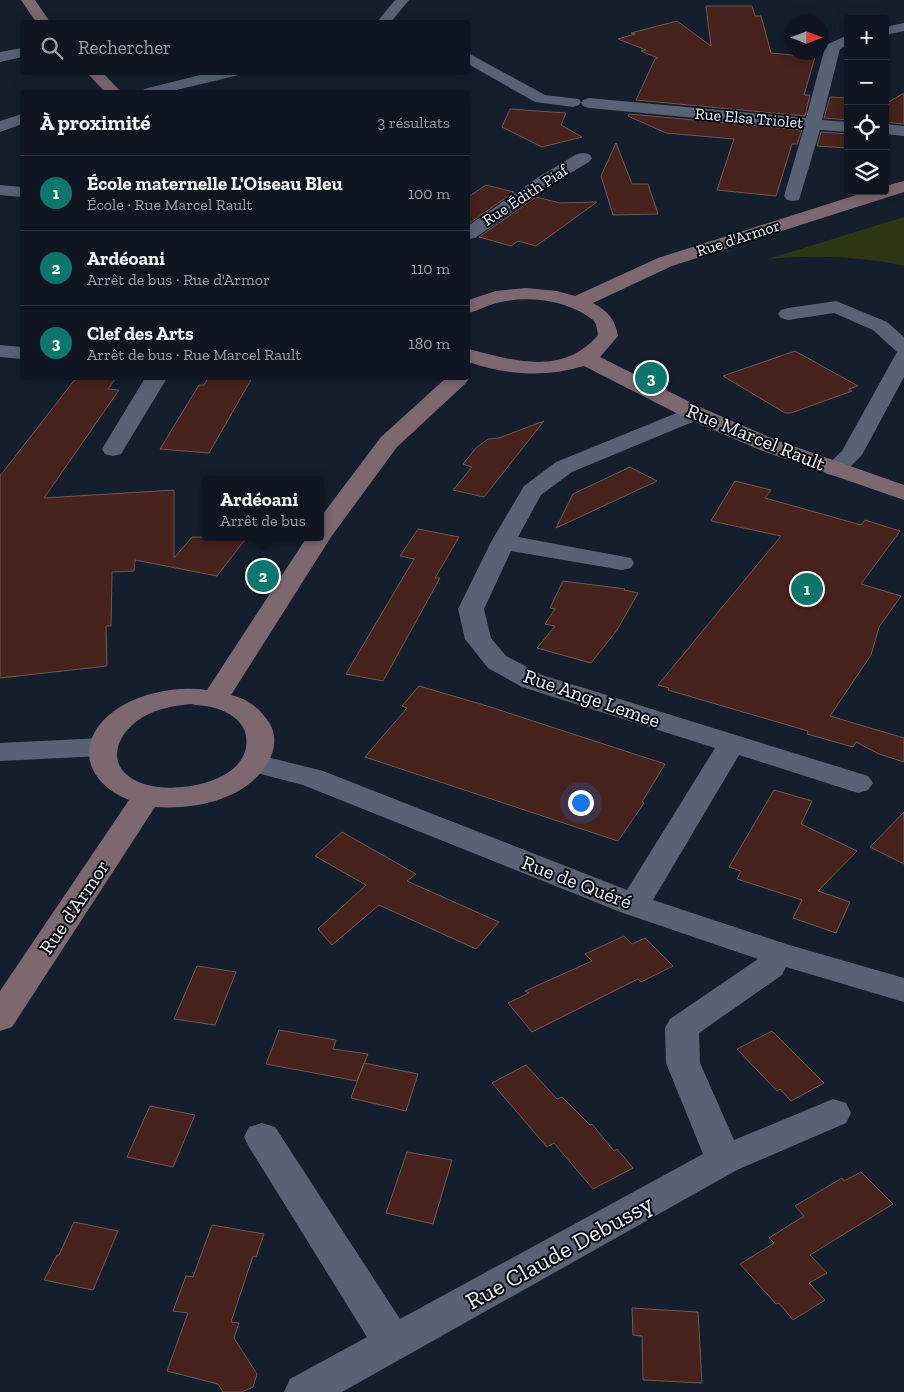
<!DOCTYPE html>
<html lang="fr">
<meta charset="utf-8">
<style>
:root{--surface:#0f1622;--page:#1d232f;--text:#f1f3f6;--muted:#9b9fa5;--line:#2f3540;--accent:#0f766e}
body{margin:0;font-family:"Zilla Slab",serif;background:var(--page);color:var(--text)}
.controls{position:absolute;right:15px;top:15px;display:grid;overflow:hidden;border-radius:5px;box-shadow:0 2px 12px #0003}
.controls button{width:45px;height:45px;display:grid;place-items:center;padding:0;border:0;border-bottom:1px solid var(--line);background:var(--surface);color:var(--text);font:25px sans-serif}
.compass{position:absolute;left:784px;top:15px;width:45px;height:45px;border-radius:50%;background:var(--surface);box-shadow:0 2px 12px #0003;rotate:90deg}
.you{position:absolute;left:580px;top:802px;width:18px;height:18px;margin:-12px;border:4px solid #fff;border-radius:50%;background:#1a73e8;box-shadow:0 0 0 8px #1a73e833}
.badge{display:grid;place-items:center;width:32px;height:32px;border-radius:50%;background:var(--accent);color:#fff;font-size:16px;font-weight:700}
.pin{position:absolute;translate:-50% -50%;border:2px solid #fff;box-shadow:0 1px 5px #0006}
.popup{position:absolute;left:202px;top:476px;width:122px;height:65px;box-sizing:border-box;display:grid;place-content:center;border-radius:5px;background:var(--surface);filter:drop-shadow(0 1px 4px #0005);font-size:16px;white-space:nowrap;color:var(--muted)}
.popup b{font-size:19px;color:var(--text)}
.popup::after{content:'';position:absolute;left:50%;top:100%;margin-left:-10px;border:10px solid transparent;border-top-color:var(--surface)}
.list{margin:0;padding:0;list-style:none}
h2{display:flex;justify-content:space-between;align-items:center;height:65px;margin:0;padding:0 20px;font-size:21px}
h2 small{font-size:16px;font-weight:400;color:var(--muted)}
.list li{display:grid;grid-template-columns:32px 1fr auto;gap:15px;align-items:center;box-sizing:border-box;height:75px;padding:0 20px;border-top:1px solid var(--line)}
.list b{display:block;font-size:19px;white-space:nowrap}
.list p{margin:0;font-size:16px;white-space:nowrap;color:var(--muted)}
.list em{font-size:16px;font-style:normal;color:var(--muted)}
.icon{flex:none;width:28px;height:28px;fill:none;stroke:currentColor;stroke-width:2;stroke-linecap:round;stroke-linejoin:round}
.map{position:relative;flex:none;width:904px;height:1392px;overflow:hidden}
.search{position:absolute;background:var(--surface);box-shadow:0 2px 12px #0003;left:20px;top:20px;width:450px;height:55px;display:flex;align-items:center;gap:12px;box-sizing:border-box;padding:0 18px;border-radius:5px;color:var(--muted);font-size:19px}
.panel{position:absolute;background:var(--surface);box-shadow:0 2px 12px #0003;left:20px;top:90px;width:450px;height:290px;border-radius:5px}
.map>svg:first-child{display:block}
.green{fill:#2d3714}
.building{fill:#48221c;stroke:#715955}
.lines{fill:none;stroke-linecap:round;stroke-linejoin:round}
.street{fill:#576375;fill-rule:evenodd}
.secondary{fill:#7d6870;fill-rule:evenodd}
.labels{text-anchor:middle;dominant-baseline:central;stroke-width:4;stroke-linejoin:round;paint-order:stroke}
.far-street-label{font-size:16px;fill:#ecf3fe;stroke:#05080e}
.street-label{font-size:20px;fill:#ecf3fe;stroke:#05080e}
.near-street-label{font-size:24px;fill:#ecf3fe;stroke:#05080e}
</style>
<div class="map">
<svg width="904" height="1392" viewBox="0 0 904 1392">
<rect width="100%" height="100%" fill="#141e2d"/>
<path class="green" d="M 904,217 L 904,266 C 859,256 814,255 768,259 Z"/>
<path class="building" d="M 706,6 L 752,6 L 755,16 L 761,16 L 771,53 L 815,57 L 804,95 L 810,95 L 805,116 L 636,100 L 655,59 L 658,58 L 641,51 L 646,50 L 618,39 L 635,34 L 631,33 L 677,21 L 711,46 Z
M 904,93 L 904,124 L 885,122 L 885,104 Z
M 830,97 L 848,98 L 848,120 L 824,118 Z
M 510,109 L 566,113 L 561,125 L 582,137 L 542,147 L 502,127 Z
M 629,114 L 802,130 L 797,144 L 792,144 L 776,196 L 717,190 L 734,139 L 666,133 L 628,116 Z
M 821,132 L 848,134 L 848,148 L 817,146 Z
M 616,143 L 632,184 L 648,184 L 658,214 L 613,215 L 601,176 Z
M 486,185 L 514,192 L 468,224 L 468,197 Z
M 536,197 L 560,203 L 597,202 L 536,246 L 518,241 L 511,246 L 479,237 Z
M 795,351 L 858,386 L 849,389 L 852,391 L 791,413 L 785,413 L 723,376 Z
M 76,378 L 116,378 L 108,389 L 119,390 L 44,498 L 174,490 L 174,558 L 192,537 L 247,537 L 217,576 L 135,560 L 134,571 L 112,572 L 111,626 L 106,626 L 107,666 L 0,678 L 0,476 Z
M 208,378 L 252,378 L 209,453 L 160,449 L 199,385 L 204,385 Z
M 544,421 L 484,497 L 453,490 L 472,467 L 463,464 L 476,448 L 488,439 L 499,438 Z
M 630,467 L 657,481 L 556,528 L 573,494 Z
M 735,481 L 771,490 L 765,498 L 861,525 L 865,520 L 900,531 L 861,584 L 901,596 L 879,627 L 871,655 L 830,716 L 904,738 L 904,762 L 879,754 L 856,742 L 853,747 L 807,734 L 808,731 L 668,690 L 669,688 L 658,685 L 781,536 L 711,521 Z
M 418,529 L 459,537 L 435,578 L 440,578 L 383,681 L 346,674 L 414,559 L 400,556 Z
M 563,581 L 625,589 L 624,590 L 638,593 L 617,630 L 591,663 L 537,648 L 555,626 L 545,624 L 555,609 L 550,608 Z
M 419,686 L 487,706 L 665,764 L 642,802 L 644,803 L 618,841 L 365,757 L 407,708 L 402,706 Z
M 774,790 L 812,801 L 801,824 L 857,851 L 818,891 L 850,902 L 836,933 L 793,918 L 802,900 L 737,879 L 741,871 L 729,867 Z
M 904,812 L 904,864 L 870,847 Z
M 342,832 L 416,874 L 407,881 L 499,922 L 476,949 L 379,905 L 332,945 L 318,929 L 366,885 L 315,856 Z
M 624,936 L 632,944 L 645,938 L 673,966 L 641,982 L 638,979 L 532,1032 L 508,1003 L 529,993 L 525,991 L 592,961 L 585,954 Z
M 197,966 L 236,972 L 215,1025 L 174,1019 Z
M 279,1030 L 336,1040 L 333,1049 L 368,1054 L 357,1081 L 266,1064 Z
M 772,1031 L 824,1083 L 791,1101 L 780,1089 L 777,1091 L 737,1049 Z
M 364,1063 L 418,1074 L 406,1111 L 351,1098 Z
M 526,1065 L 557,1099 L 562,1097 L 590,1125 L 592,1124 L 614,1151 L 617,1149 L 633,1168 L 593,1189 L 554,1143 L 547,1147 L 492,1083 Z
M 150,1106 L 195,1115 L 173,1167 L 127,1157 Z
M 407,1152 L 452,1160 L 433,1224 L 386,1213 Z
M 861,1172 L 893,1204 L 810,1255 L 827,1273 L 809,1283 L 825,1300 L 793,1320 L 779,1303 L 776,1304 L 740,1264 L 774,1243 L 769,1238 L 804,1216 L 795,1206 L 842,1178 L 844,1181 Z
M 74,1222 L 118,1231 L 93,1290 L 44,1280 L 57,1255 L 59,1255 Z
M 212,1225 L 264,1234 L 256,1257 L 253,1256 L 231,1322 L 239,1323 L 234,1338 L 257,1374 L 253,1387 L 242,1392 L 223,1392 L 218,1384 L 167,1371 L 188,1313 L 173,1311 L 186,1276 L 193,1277 Z
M 632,1308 L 698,1312 L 702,1383 L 643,1380 L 642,1336 L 633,1335 Z"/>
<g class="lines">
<path class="street" d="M 395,0 L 409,0 L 391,22 L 377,22 Z
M 904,23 L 904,31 L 885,35 L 885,27 Z
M 848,35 L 848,45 L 840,49 L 822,120 L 848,122 L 848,132 L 820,130 L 799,200 L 793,201 L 787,200 L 784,196 L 804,128 L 589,108 L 583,106 L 581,103 L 583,100 L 589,98 L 806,118 L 825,47 L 828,44 Z
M 22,48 L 22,57 L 0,62 L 0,52 Z
M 468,53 L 545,95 L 579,99 L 581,102 L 579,105 L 573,107 L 535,102 L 468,64 Z
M 212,72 L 241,72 L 239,75 L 168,92 L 142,92 L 144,89 Z
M 22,114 L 22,124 L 0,132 L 0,121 Z
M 885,124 L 904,126 L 904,136 L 885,134 Z
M 583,153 L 589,154 L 592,158 L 589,162 L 549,186 L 475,238 L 468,239 L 468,226 L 537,178 L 577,154 Z
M 0,185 L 22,187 L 22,197 L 0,195 Z
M 836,301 L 887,322 L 904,337 L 904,377 L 862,455 L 843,474 L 835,476 L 827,474 L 823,469 L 842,451 L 897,352 L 873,330 L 834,313 L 788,320 L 781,318 L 778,314 L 781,310 L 788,308 Z
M 0,345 L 22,347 L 22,359 L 0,357 Z
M 145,378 L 167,378 L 121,454 L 113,456 L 105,454 L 102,449 Z
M 694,406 L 702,408 L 705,413 L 702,418 L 572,472 L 541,495 L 518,537 L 631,558 L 634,563 L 631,568 L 622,570 L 511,551 L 484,609 L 491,638 L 506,656 L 542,675 L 868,776 L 873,783 L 868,790 L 858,793 L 739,755 L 653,900 L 786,944 L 904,978 L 904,1002 L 786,967 L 782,975 L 699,1033 L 700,1063 L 734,1140 L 833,1099 L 846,1103 L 851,1113 L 846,1123 L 737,1170 L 342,1392 L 284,1392 L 290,1379 L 367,1337 L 249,1147 L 244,1137 L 249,1127 L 262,1123 L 275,1127 L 400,1319 L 703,1154 L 666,1063 L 665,1028 L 670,1019 L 758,959 L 623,913 L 303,785 L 245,770 L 241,763 L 245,756 L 255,754 L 323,771 L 627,890 L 715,748 L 522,687 L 488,668 L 465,639 L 458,609 L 491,542 L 524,486 L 556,462 Z
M 102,738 L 112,741 L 116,747 L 112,753 L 102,756 L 0,761 L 0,743 Z"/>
<path class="secondary" d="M 21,0 L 35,0 L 50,22 L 36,22 Z
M 86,72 L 102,72 L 121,92 L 105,92 Z
M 904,181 L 904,192 L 672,266 L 593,303 C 608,311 615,319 618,336 L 600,357 L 702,408 L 776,440 L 904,485 L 904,500 L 760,450 L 686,418 L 584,366 C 545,378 506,375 468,362 L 468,349 C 513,360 562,377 598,335 L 596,324 L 593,320 C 567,300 528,295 497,303 C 487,305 478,311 468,313 L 468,300 L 496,291 L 526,288 L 557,291 L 575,296 L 658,258 L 869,191 L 885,191 L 885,186 Z
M 468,376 L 469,378 L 466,383 L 397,447 L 331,537 L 231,695 C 248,699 261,709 270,724 C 277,737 275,751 267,764 C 245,800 195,810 155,807 L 12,1027 L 0,1031 L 0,991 L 129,800 C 77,779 76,731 125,704 C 150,691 180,686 207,690 L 307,537 L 320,537 L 320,518 L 381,437 L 446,378 ZM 191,704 C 201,706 212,706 221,710 C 233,715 244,723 246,736 C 253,781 179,794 148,785 C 105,774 110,737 143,717 C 158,708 174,706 191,704 Z"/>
</g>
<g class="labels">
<g class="far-street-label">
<text transform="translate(749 118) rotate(5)">Rue Elsa Triolet</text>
<text transform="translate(525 195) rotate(-33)">Rue Édith Piaf</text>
<text transform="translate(738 238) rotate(-18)">Rue d'Armor</text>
</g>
<g class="street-label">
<text transform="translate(756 437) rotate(22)">Rue Marcel Rault</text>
<text transform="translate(592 698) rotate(19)">Rue Ange Lemee</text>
<text transform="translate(577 882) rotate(21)">Rue de Quéré</text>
<text transform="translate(74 907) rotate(-56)">Rue d'Armor</text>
</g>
<g class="near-street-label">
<text transform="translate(559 1252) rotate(-29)">Rue Claude Debussy</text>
</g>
</g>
</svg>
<div class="controls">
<button>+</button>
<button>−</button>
<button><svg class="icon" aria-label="locate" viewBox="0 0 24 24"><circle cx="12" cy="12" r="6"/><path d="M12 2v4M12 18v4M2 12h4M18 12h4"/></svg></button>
<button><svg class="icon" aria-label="layers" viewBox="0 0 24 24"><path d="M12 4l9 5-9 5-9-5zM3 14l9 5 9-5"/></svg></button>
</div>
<svg class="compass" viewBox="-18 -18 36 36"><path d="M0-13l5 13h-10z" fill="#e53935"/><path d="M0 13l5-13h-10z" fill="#9b9fa5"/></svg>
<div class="you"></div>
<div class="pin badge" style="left:807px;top:589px">1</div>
<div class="pin badge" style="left:263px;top:576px">2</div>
<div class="popup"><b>Ardéoani</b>Arrêt de bus</div>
<div class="pin badge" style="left:651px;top:378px">3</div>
<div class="search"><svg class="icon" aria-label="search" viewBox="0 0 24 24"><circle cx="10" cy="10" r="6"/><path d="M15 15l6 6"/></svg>Rechercher</div>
<section class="panel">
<h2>À proximité<small>3 résultats</small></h2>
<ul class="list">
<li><span class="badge">1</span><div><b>École maternelle L'Oiseau Bleu</b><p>École · Rue Marcel Rault</p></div><em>100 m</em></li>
<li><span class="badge">2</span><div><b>Ardéoani</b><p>Arrêt de bus · Rue d'Armor</p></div><em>110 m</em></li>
<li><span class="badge">3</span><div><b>Clef des Arts</b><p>Arrêt de bus · Rue Marcel Rault</p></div><em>180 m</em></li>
</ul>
</section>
</div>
